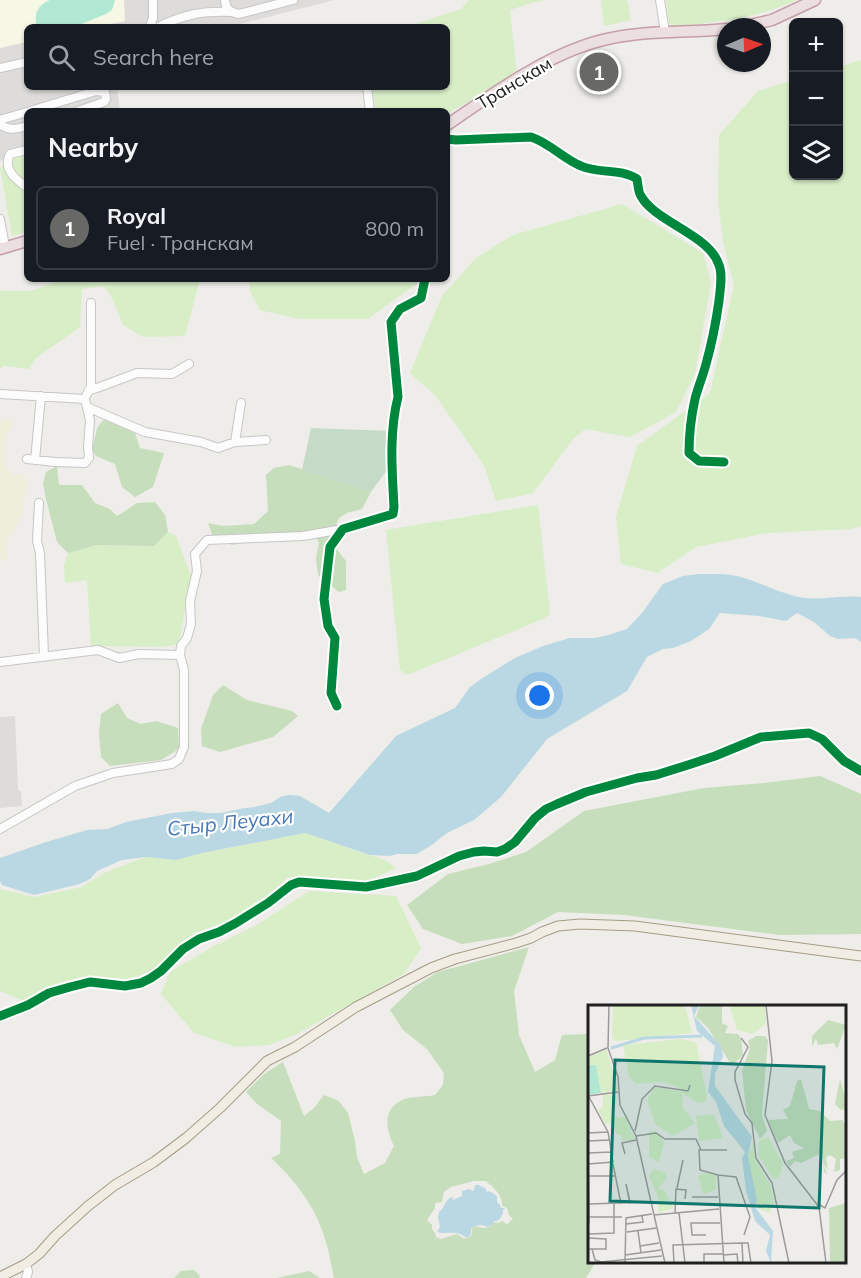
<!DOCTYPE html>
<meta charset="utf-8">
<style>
:root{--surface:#171b24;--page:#20242c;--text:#f1f3f6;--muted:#9ea1a6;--line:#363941;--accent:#686866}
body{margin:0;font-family:Mulish,sans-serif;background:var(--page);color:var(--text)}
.controls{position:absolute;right:18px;top:18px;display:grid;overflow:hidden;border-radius:9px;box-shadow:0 2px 4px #0004}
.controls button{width:54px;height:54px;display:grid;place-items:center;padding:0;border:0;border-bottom:2px solid var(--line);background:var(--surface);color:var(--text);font:30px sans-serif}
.compass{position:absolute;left:717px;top:18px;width:54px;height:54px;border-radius:50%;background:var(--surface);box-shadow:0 2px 4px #0004;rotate:88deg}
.you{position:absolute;left:540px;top:696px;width:21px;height:21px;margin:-15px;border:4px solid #fff;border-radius:50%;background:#1a73e8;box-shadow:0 0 0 9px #1a73e833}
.badge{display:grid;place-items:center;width:39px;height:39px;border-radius:50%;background:var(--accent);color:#fff;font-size:20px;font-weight:700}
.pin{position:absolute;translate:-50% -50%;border:3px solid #fff;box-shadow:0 2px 6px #0006}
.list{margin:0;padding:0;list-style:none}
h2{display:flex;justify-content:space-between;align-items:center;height:78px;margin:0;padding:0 24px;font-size:26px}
h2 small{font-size:20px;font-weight:400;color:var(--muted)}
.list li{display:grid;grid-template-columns:39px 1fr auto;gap:18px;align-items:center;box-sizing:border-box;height:84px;margin:0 12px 12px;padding:0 12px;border:2px solid var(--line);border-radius:9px}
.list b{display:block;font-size:22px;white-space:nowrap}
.list p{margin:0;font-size:20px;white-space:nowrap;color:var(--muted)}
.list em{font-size:20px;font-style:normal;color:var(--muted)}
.icon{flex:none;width:33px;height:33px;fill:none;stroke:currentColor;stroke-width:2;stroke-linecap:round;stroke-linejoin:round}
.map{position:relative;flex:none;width:861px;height:1278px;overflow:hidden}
.search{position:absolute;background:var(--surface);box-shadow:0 2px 4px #0004;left:24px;top:24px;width:426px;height:66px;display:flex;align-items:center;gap:15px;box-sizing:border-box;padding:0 21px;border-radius:9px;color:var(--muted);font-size:22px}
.panel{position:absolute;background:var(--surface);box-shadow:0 2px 4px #0004;left:24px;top:108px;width:426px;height:174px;border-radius:9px}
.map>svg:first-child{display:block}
.residential{fill:#dddcda}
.education{fill:#f6f7e4}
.farmland{fill:#edefdb}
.grass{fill:#d8eec6}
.forest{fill:#c6debc;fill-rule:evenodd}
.cemetery{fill:#c6dac8}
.pitch{fill:#b1e8d4}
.water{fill:#bad8e3}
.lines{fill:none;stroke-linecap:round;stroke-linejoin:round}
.minor-casing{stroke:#c7c6c5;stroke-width:10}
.major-casing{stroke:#a59c84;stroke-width:11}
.highway-casing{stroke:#c59ea7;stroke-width:13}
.minor{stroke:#fcfcfc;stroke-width:8}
.major{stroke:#f1ede5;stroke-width:9}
.highway{stroke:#ebdfe0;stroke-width:10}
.cycleway-casing{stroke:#fff;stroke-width:13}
.cycleway{stroke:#00873e;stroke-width:9}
.labels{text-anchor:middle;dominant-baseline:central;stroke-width:4.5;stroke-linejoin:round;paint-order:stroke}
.street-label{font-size:18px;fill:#202020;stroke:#fff}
.water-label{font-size:20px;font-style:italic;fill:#4677b6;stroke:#fff}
.inset-river{fill:none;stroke:#bad8e3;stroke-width:3}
.inset-road{fill:none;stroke:#9c9b99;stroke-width:1.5}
.view{fill:#0f766e;fill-opacity:0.15;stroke:#0f766e;stroke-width:3}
.inset-edge{fill:none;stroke:#202020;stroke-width:3}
</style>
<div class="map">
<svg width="861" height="1278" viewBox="0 0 861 1278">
<rect width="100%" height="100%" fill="#eeede9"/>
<path class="residential" d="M 0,0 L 334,0 L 228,27 L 27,27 L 27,87 L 117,87 L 120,111 L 27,111 L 27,154 L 0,161 Z
M 15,716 L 18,790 L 21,792 L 22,806 L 0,808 L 0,717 Z"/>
<path class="education" d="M 0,0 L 124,0 L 125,21 L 97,27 L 27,27 L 27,42 L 0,48 Z"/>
<path class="farmland" d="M 14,419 L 6,440 L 5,465 L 12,475 L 23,474 L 27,484 L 22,515 L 8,540 L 6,560 L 0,561 L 0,420 Z"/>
<path class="grass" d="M 469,0 L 546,0 L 531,3 L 510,10 L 517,74 L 447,114 L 447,111 L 376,111 L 372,87 L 447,87 L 447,27 L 405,27 L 461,9 Z
M 601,0 L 627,0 L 631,20 L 604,26 Z
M 666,0 L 797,0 C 756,19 719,21 674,27 L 669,23 Z
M 861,60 L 861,526 L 851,529 L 767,533 L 696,547 L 658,573 L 621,564 L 616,517 L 637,446 L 710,393 L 734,285 L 723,241 L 718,200 L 719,135 L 758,91 L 793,80 L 794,176 L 838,176 L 839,67 Z
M 27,154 L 27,232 L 12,236 L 0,168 L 13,158 Z
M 622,204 L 703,253 L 711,283 L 695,374 L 676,412 L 630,437 L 585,429 L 573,439 L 533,493 L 496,501 L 484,465 L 435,395 L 410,373 L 442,296 L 476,258 L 513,235 Z
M 63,279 L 200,279 L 185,336 L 143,337 L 123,325 L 113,300 L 104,286 L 82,289 L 80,327 L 36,358 L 29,369 L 4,366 L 0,369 L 0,289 L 1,291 L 31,291 Z
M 249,279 L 423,279 L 368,319 L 299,319 L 260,310 L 250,292 Z
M 538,505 L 550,614 L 543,619 L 407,675 L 400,670 L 386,530 Z
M 168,532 L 176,536 L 191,576 L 179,644 L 161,647 L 91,646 L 87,580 L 65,583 L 64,565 L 68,553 L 97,545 L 154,546 Z
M 305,833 L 387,861 L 396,868 L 364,883 L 288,877 L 266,898 L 231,920 L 193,934 L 172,951 L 152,971 L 125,981 L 91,977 L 45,989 L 25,1002 L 0,991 L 0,889 L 34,897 L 82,887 L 104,873 L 145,857 L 176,860 L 202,853 Z
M 309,891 L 396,896 L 421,948 L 404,974 L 295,1035 L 269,1045 L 236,1047 L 194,1033 L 161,994 L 170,972 L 212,947 L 257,925 Z"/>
<path class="forest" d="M 104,419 L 135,433 L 140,448 L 164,453 L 153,487 L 135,497 L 122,487 L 115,464 L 96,456 L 92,450 L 97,428 Z
M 289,465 L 371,492 L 362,509 L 347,513 L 339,518 L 334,530 L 335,547 L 346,561 L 346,590 L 339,592 L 318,575 L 316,558 L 319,543 L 313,532 L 292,533 L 232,545 L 213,537 L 208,523 L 224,526 L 254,524 L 268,511 L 266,475 L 274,468 Z
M 57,466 L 59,485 L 82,485 L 95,503 L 110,509 L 117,516 L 137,503 L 155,502 L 165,515 L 168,532 L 154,546 L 97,545 L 68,553 L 57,542 L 46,499 L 43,484 L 46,472 Z
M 223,685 L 247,700 L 292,711 L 298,716 L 273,737 L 220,752 L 202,746 L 201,729 L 213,695 Z
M 118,703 L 127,718 L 141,724 L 156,721 L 178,728 L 179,749 L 161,760 L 110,766 L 101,757 L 99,733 L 101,714 Z
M 820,776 L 861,794 L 861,934 L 780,935 L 624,915 L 558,912 L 512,936 L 462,944 L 423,929 L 407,905 L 448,874 L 489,864 L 526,852 L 584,811 L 704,788 L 765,783 Z
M 529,947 L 514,991 L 519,1035 L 535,1072 L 555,1060 L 562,1035 L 589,1034 L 590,1245 L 587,1249 L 589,1253 L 590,1262 L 595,1263 L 586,1278 L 334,1278 C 331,1264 329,1250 324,1236 C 315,1206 294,1179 271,1158 L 280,1154 L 281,1121 L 256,1103 L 246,1092 L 264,1074 L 283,1062 L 304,1116 L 314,1108 L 324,1095 L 339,1101 L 348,1113 L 355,1141 L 357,1157 L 364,1174 L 385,1163 L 394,1146 C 386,1130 382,1109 402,1100 C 411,1096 425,1097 435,1095 L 443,1085 L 444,1073 L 427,1049 L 403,1030 L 390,1010 L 415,986 L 438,972 ZM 474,1181 L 486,1181 C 494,1188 503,1195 502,1206 L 507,1208 L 509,1215 L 513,1219 L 510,1221 L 509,1223 L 506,1224 L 503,1221 L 497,1223 L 493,1222 L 492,1225 C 490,1226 487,1228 485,1228 C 478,1228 470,1222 472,1235 L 464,1239 L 457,1234 L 441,1239 L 436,1237 L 435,1233 L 432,1229 L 432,1225 L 427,1220 L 435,1208 L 435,1203 L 442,1202 L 444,1192 L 451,1187 Z
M 194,1270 L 200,1276 L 199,1278 L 174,1278 L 181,1271 Z
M 309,1271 L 320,1278 L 277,1278 Z"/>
<path class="cemetery" d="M 311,428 L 390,431 L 387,470 L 371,492 L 302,470 Z"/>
<path class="pitch" d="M 50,0 L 115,0 L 112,10 L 106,14 L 74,27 L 37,27 C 33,14 38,5 50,0 Z"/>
<path class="water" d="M 699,574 C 713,574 728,573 741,577 C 761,583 784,595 804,598 C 823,600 842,595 861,597 L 861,642 L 855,638 L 838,639 L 830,636 L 814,622 L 797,613 L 786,621 L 759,616 L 720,613 L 709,629 L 691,641 L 673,648 L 663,649 L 647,657 L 627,691 L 547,739 L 501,797 L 474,820 L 447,833 L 433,844 L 417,854 L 397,854 L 390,856 L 370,855 L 305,833 L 202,853 L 176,860 L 145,857 L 122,860 L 97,871 L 90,879 L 80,884 L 34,895 L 2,885 L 0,881 L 0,858 L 43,843 L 87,830 L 107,829 L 126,822 L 172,813 L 194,811 L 206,813 L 221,813 L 239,809 L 254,807 L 271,803 L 280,797 L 289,795 L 300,796 L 329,813 L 396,736 L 455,708 L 470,687 L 481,679 L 515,658 L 543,646 L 570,638 L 594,638 L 605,636 L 627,629 L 642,613 L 663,584 L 683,576 Z
M 475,1185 L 479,1185 L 486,1189 L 487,1192 L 489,1191 L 497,1196 L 497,1202 L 500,1205 L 501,1208 L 505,1208 L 503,1210 L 503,1214 L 499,1220 L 493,1222 L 492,1225 L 487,1227 C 483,1224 475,1225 471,1228 L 471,1234 L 468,1237 C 462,1237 461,1233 456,1233 C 449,1232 444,1234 437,1232 L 440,1227 L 438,1217 L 439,1212 C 445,1208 445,1199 452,1197 L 453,1200 L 462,1196 L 462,1191 L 470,1189 L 472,1191 L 474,1190 Z"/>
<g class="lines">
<defs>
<path id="minor" d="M 225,0 C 226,10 230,12 239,14 L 293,0
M 660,0 L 665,32
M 150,27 L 153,18 L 153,0
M 158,27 C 185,14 202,11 231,12
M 0,68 L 27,62
M 367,87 L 370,111
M 30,111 L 96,91 L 105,92 L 106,99 L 104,102 L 78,111
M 0,120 L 27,112
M 0,124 C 8,131 17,129 27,126
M 447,139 L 456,140 L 531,137 C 550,143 563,159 581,166 C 598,174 621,168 637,179 C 638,184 638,192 641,196 C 655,222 710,235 719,265 C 723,275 720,290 719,301 C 716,322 712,343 706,364 C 703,376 698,387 695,399 C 691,417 689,435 689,453 L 699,461 L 724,462
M 25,186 C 14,178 3,169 10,154 L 27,150
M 0,219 L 5,247
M 89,390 L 97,388 L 137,373 L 172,374 L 189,364
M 0,394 L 85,399 L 90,420 L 88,447 L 89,458 L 85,463 L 55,462 L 27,459
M 87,394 L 91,388 L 91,303
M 87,407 L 145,432 L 201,442 L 218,448 L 235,442 L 266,440
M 235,442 L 241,403
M 35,460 L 41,396
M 39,503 L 37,541 L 40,553 L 44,656
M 180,655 L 181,646 L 187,638 L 191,624 L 190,601 L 197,571 L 195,554 L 207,540 L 303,536 L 343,529
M 0,662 L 98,650 L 119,658 L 139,654 L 180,655 L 184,670 L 184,747 L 179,759 L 172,764 L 113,773 L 75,786 L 0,829
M 337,706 L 331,693 L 335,638 L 328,626 L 324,599 L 330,547 L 343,529 L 393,514 L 394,507 C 392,471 389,432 398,397 L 391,322 L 400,309 L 421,298 L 425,279
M 0,1016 L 28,1005 L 49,993 L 70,987 L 90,982 L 125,986 L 141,983 L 151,978 L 161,971 L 183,949 L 199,939 L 219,932 L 236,923 L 268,903 L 291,885 L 299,882 L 366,887 L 417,876 L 459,856 L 474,852 L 484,851 L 497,852 L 505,849 L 515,842 L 535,818 L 546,809 L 557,804 L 586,792 L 637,778 L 656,775 L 688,765 L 715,756 L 761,737 L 809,733 L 822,739 L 844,761 L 861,771
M 26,1278 L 28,1272 L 26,1264"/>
<path id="major" d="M 0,1277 L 26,1264 L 39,1254 L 55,1236 L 88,1206 L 115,1185 L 154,1162 L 186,1138 L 220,1108 L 267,1061 L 295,1047 L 356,1007 L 431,968 L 455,959 L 516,943 L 531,938 L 542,932 L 558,926 L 580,924 L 635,926 L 861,956"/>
<path id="highway" d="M 741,27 L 772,20 L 815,0
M 447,125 C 495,92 554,49 612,38 C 649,30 688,33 726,29
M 0,249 L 27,241"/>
</defs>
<use href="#minor" class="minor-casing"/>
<use href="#major" class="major-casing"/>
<use href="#highway" class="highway-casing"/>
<use href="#minor" class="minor"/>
<use href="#major" class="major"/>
<use href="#highway" class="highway"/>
<defs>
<path id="cycleway" d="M 447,139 L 456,140 L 531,137 C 550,143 563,159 581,166 C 598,174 621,168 637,179 C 638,184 638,192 641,196 C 655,222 710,235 719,265 C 723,275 720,290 719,301 C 716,322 712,343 706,364 C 703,376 698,387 695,399 C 691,417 689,435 689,453 L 699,461 L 724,462
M 337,706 L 331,693 L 335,638 L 328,626 L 324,599 L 330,547 L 343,529 L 393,514 L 394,507 C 392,471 389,432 398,397 L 391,322 L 400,309 L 421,298 L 425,279
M 0,1016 L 28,1005 L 49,993 L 70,987 L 90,982 L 125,986 L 141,983 L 151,978 L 161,971 L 183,949 L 199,939 L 219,932 L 236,923 L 268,903 L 291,885 L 299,882 L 366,887 L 417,876 L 459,856 L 474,852 L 484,851 L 497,852 L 505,849 L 515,842 L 535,818 L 546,809 L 557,804 L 586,792 L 637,778 L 656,775 L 688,765 L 715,756 L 761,737 L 809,733 L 822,739 L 844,761 L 861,771"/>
</defs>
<use href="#cycleway" class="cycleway-casing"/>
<use href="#cycleway" class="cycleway"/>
</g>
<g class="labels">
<g class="street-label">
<text transform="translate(514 83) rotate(-31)">Транскам</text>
</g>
<g class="water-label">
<text transform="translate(230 822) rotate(-6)">Стыр Леуахи</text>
</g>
</g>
<g transform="translate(588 1005)">
<rect width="258" height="258" fill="#eeede9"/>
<path d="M 25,0 L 97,0 L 104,28 L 28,36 L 24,33 ZM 141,0 L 177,0 L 178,18 L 165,29 L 149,25 ZM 92,34 L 108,37 L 119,91 L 118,97 L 110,98 L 94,88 L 95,103 L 107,118 L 85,131 L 67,119 L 59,95 L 67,82 L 94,87 L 90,82 L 73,77 L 48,79 L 41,72 L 35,40 ZM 19,45 L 30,85 L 13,88 L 8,60 L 0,60 L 0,52 ZM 23,89 L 29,97 L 24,98 L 26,112 L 37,112 L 47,134 L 34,136 L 33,129 L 29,130 L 23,118 L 18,119 L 10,105 L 15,103 L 15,90 ZM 126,109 L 135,133 L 111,136 L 108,111 ZM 61,126 L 68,126 L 76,137 L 71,157 L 61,152 ZM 180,132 L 195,158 L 192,170 L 186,175 L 170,150 L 171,136 ZM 166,136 L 167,154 L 183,181 L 186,198 L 181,208 L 167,202 L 160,151 ZM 65,164 L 78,168 L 78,174 L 70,184 L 76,185 L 86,203 L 70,208 L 70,192 L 61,171 ZM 117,168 L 128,170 L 128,185 L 115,189 L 110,171 Z" fill="#d8eec6"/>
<path d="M 112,0 L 134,0 L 134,18 L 140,21 L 137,28 L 150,29 L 153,34 L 155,50 L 144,61 L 120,23 L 108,12 ZM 240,15 L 258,20 L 249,44 L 246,38 L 230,40 L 228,33 L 224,42 L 224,31 ZM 168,31 L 177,31 L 180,35 L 174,110 L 179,126 L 172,134 L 158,105 L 154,66 L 162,43 L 160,36 ZM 213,74 L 221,104 L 232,106 L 242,116 L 254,115 L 258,120 L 258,153 L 252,154 L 252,165 L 246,167 L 248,154 L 242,150 L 238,152 L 240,165 L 235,158 L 239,169 L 236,167 L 234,148 L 213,158 L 207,156 L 202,162 L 198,156 L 206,153 L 204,147 L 216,143 L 206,138 L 202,130 L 190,138 L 180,115 L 200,114 L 195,105 L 202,101 L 209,76 ZM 252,74 L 258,96 L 258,104 L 253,105 L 247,99 ZM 258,198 L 258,258 L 242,258 L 241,203 Z" fill="#c6debc"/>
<path d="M 0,60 L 8,60 L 13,88 L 0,90 Z" fill="#b1e8d4"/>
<path d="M 103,0 L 111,0 L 106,11 L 133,41 L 135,51 L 127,69 L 127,81 L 164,132 L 160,151 L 169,195 L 166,201 L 185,226 L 183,258 L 178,246 L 182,230 L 167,216 L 158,186 L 154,153 L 157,147 L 136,121 L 128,97 L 120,87 L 127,41 L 109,26 Z" fill="#bad8e3"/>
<path class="inset-river" d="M 23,43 L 56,33 L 114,31"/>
<path class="inset-road" d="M 21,0 L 20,43 L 30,72 L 32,100 L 48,131 L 77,258M 178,0 L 184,56 L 177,110 L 197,158 L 231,202 L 238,258M 153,33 L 160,42 L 147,67 L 147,75 L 157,109 L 164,118 L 168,153 L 184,178 L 201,258M 0,51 L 19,43M 0,90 L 20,127 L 25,157 L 0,159M 0,91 L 30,87M 47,126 L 54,94 L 67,81 L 100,86 L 102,80M 0,128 L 20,127M 48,131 L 68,128 L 77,134 L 108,134 L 113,145 L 139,145M 0,136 L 21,135M 111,144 L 112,165 L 130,170M 0,148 L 23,147M 37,149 L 34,138 L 48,135M 0,151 L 1,218M 25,159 L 33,199M 0,171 L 27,171M 89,183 L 95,155M 104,192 L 130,192M 42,197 L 38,179 L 42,199M 0,199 L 62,197M 232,200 L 237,203 L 249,175 L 258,166M 87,208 L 88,184 L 98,185 L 97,194M 91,208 L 97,258M 66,210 L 131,204M 0,212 L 34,212M 38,219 L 55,217 L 54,211M 50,226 L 53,248M 39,227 L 68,223M 0,229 L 26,228 L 26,199M 118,230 L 104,230 L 103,218 L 132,218M 0,233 L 18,234 L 18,244 L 0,244M 154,238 L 155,258M 52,241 L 71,238M 4,244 L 7,255 L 13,257 L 74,251M 37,250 L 73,245M 135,250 L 149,249 L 150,258M 37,257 L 38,213 L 64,209M 86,258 L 85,240 L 154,238 L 160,238 L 163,258M 116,258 L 116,249 L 135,249M 136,258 L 130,170 L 148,172 L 162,212 L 156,230"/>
<path class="view" d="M 27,55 L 236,62 L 231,203 L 22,196 Z"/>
<rect width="258" height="258" class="inset-edge"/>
</g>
</svg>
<div class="controls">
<button>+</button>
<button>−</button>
<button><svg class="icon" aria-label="layers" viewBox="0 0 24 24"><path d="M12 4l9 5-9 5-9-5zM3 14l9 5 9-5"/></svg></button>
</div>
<svg class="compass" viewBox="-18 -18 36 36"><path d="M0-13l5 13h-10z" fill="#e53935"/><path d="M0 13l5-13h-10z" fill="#9ea1a6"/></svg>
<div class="you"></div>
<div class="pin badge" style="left:599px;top:72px">1</div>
<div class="search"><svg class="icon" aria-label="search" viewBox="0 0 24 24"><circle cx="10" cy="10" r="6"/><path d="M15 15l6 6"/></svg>Search here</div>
<section class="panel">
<h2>Nearby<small></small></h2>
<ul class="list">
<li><span class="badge">1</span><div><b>Royal</b><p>Fuel · Транскам</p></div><em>800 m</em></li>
</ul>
</section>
</div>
